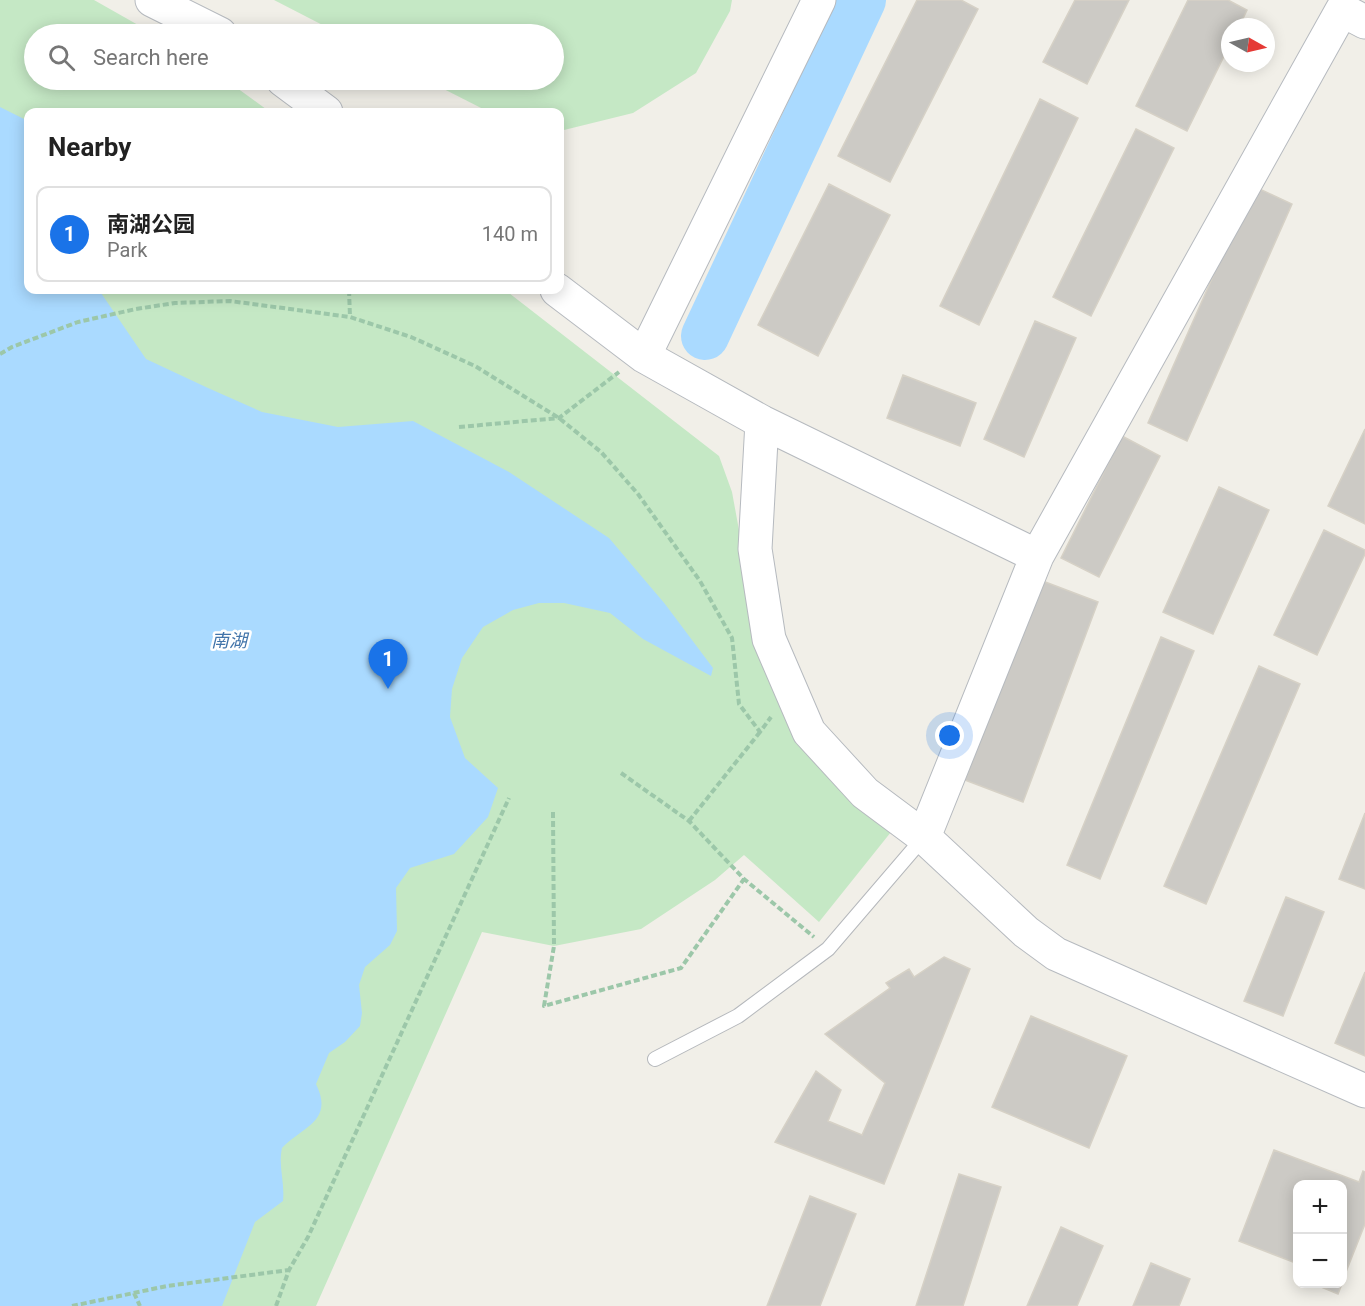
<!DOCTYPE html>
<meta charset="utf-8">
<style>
:root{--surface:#fff;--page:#f6f6f6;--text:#222;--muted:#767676;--line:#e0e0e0;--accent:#1a73e8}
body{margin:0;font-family:Roboto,"Noto Sans SC",sans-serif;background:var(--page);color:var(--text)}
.controls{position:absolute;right:18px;bottom:18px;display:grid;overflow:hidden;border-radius:12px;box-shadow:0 3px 15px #0003}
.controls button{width:54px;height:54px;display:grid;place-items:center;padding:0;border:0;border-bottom:2px solid var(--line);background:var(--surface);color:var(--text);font:30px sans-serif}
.compass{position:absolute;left:1221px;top:18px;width:54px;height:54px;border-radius:50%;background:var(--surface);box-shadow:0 3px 15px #0003;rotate:98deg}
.you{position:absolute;left:950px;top:736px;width:21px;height:21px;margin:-15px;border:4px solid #fff;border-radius:50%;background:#1a73e8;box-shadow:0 0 0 9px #1a73e833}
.badge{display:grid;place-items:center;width:39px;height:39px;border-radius:50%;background:var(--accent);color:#fff;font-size:20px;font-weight:700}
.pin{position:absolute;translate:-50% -50px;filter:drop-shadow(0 2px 3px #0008)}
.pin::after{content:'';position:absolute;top:32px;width:21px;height:18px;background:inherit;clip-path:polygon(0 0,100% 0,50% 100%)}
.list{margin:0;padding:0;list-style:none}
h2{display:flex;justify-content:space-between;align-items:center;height:78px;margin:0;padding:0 24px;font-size:26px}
h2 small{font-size:20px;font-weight:400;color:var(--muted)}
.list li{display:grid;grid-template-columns:39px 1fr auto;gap:18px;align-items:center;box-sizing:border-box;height:96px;margin:0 12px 12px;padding:0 12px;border:2px solid var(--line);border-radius:12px}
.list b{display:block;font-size:22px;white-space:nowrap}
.list p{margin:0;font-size:20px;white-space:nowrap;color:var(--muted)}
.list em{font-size:20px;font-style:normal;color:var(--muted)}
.icon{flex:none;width:33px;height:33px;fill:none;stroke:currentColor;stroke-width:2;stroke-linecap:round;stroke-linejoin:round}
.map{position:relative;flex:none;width:1365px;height:1306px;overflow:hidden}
.search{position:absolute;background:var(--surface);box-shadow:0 3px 15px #0003;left:24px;top:24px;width:540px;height:66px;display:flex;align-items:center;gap:15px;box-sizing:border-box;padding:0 21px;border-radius:33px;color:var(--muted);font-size:22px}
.panel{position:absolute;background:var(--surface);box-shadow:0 3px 15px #0003;left:24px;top:108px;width:540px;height:186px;border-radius:12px}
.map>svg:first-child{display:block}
.green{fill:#c5e8c5}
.water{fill:#aadaff}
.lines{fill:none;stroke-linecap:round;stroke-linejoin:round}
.river{stroke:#aadaff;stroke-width:48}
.building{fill:#cccac5;stroke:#d6d1c6;stroke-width:1.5}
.lane-casing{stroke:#b5b8bc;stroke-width:16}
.secondary-casing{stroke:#b6babf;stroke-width:35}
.path{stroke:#9cc7a9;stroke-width:4;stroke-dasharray:6 3;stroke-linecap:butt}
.lane{stroke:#fff;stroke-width:14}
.secondary{stroke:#fff;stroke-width:33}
.labels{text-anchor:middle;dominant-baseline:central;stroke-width:5;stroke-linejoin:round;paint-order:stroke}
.water-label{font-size:18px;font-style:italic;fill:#4174aa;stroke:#fff}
</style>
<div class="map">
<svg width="1365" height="1306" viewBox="0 0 1365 1306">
<rect width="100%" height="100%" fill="#f1efe8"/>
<path class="green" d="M 0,0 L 94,0 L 154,34 L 34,34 L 34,80 L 226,80 L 270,112 L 28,112 L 28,290 L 505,290 L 719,456 L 732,492 L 761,650 L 891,832 L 819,922 L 744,855 L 715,880 L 641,929 L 554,946 L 482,932 L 316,1306 L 0,1306 Z
M 274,0 L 732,0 L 730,11 L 696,73 L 633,113 L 560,131 L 560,112 L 489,112 L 426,80 L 554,80 L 554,34 L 340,34 Z"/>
<path class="water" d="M 0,107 L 28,121 L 28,290 L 99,290 L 146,359 L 208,388 L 262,412 L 338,427 L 413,421 L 509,472 L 609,538 L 665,604 L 713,668 L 711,676 L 643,639 L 610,613 L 564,603 L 539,603 L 513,610 L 483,627 L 462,658 L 452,689 L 450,717 L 465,758 L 498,788 L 488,817 L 454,854 L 410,868 L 396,888 L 397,931 L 390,945 L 365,967 L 359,985 L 362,1013 L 360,1026 L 345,1042 L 329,1053 L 316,1084 C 334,1121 304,1126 282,1148 C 278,1166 285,1182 283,1201 L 255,1222 L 222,1306 L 0,1306 Z"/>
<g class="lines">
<path class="river" d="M 705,336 L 862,0"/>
</g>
<path class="building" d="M 917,0 L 961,0 L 978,9 L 890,182 L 838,156 Z
M 1075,0 L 1129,0 L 1087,84 L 1043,62 Z
M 1188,0 L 1228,0 L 1247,10 L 1239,27 L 1230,27 L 1230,44 L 1187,131 L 1136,106 Z
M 1040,99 L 1078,118 L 979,325 L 940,306 Z
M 1136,129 L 1174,148 L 1091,316 L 1053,297 Z
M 829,184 L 890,215 L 818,356 L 758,325 Z
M 1253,186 L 1292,204 L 1187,441 L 1148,423 Z
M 1035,321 L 1076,338 L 1024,457 L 984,439 Z
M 903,375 L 976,403 L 960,446 L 887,418 Z
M 1365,429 L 1365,524 L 1328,506 Z
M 1122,436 L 1160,456 L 1099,577 L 1061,558 Z
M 1219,487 L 1269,510 L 1213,634 L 1163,612 Z
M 1324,530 L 1365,550 L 1365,554 L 1317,655 L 1274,635 Z
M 1040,580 L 1098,602 L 1023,802 L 965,780 Z
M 1161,637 L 1194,651 L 1100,879 L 1067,865 Z
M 1259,666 L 1300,684 L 1206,904 L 1164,886 Z
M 1365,813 L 1365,889 L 1339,879 Z
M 1286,897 L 1324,912 L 1283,1016 L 1244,1001 Z
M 944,957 L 970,969 L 884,1184 L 775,1142 L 816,1071 L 841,1090 L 828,1121 L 862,1135 L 885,1083 L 825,1034 L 890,988 L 886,983 L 909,969 L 914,977 Z
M 1365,972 L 1365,1056 L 1335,1043 Z
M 1031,1016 L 1127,1056 L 1089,1148 L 992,1107 Z
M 1274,1150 L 1359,1182 L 1363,1171 L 1365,1172 L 1365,1224 L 1342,1282 L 1342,1184 L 1298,1184 L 1298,1264 L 1239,1241 Z
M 959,1174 L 1001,1187 L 963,1306 L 916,1306 Z
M 810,1196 L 856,1214 L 820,1306 L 767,1306 Z
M 1061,1227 L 1103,1246 L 1077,1306 L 1027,1306 Z
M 1151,1263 L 1190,1279 L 1179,1306 L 1133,1306 Z
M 1314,1284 L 1342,1284 L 1338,1294 Z"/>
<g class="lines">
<defs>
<path id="lane" d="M 655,1059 L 738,1016 L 828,949 L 924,837"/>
<path id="secondary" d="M 152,0 L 220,34
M 283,80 L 326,112
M 557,290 L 644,356 L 762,422 L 1037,556
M 644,356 L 819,0
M 762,422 L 755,549 L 769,639 L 809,732 L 865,793 L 924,837 L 1026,932 L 1056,954 L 1365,1091
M 924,837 L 1037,556 L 1342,10 L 1365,22"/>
</defs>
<use href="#lane" class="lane-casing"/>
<use href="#secondary" class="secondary-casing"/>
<path class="path" d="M 349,290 L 350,317
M 0,354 L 12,347 L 78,322 L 136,309 L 175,303 L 230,301 L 350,317 L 411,337 L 475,366 L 559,418 L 601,452 L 638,494 L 700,581 L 732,638 L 739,704 L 760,732 L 771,717
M 459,427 L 559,418 L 619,372
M 621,773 L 689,821 L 744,879 L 814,937
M 553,812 L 554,946 L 544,1006 L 681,968 L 744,879
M 689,821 L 760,732
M 134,1293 L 140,1306
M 72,1306 L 167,1286 L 289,1270
M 276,1306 L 289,1270 L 308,1237 L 509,798"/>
<use href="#lane" class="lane"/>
<use href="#secondary" class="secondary"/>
</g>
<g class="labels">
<g class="water-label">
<text x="229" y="640">南湖</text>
</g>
</g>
</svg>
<div class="controls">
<button>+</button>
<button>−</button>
</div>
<svg class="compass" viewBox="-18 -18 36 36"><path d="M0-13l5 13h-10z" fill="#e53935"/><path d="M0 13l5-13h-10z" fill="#767676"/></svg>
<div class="you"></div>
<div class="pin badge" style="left:388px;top:689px">1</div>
<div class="search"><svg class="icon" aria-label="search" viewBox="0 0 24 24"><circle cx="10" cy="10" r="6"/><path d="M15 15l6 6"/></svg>Search here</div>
<section class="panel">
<h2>Nearby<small></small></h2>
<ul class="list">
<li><span class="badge">1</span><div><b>南湖公园</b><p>Park</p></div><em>140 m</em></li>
</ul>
</section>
</div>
